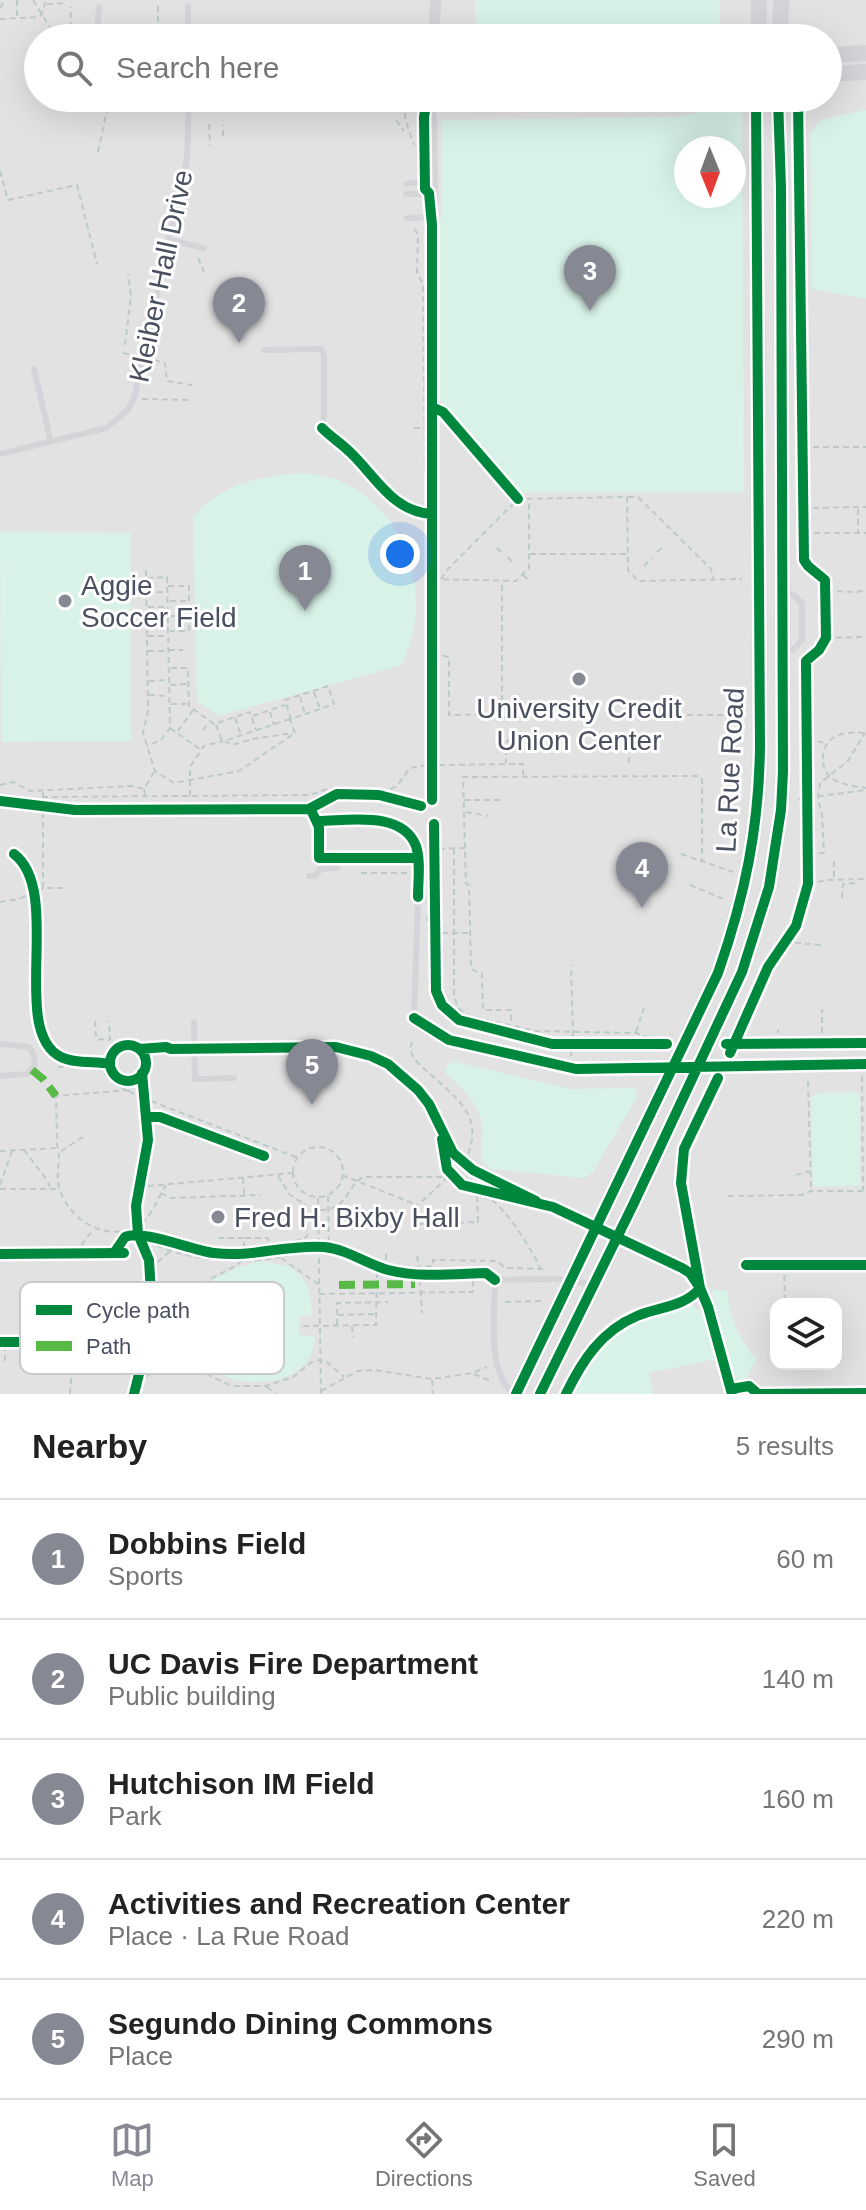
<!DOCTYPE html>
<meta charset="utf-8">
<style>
:root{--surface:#fff;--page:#f2f2f2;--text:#222;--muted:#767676;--line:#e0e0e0;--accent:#868993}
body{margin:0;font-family:Helvetica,sans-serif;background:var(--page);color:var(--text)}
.controls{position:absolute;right:24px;bottom:24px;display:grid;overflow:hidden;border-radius:16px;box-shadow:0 8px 32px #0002}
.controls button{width:72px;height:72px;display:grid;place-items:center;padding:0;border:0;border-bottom:2px solid var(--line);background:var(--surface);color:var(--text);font:40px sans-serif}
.compass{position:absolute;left:674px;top:136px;width:72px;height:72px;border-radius:50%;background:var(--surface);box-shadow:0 8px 32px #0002;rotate:179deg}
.you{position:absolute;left:400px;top:554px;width:28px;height:28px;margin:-20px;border:6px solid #fff;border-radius:50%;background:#1a73e8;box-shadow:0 0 0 12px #1a73e833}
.badge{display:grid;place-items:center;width:52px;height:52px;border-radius:50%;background:var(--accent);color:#fff;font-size:26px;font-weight:700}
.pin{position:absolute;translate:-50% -66px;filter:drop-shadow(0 2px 4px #0008)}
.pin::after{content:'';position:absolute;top:42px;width:28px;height:24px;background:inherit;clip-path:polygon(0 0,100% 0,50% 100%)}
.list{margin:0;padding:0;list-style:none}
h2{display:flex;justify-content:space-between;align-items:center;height:104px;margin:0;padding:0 32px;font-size:34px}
h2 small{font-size:26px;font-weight:400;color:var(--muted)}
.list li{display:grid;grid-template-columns:52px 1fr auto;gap:24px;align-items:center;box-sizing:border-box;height:120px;padding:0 32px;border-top:2px solid var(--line)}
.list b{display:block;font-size:30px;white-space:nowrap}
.list p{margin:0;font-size:26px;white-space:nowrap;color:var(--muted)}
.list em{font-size:26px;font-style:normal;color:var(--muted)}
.icon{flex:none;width:44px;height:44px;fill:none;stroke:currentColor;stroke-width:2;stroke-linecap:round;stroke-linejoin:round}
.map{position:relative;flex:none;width:866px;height:1394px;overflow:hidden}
.search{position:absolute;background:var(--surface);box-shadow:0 8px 32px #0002;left:24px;right:24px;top:24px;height:88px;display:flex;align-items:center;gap:20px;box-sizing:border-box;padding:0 28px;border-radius:44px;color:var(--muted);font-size:30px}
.sheet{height:704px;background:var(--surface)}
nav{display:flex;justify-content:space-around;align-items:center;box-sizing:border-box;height:112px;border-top:2px solid var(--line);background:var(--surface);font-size:22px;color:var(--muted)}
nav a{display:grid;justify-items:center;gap:4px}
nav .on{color:var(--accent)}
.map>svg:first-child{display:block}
.education{fill:#e2e2e3;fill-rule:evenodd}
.green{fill:#d8f2e8;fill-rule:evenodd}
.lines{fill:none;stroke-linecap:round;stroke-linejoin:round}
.path{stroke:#becac9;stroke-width:2;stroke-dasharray:6 4;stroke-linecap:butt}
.lane{stroke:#d5d5d9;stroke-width:6}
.street{stroke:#d5d5d9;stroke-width:11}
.secondary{stroke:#d3d4d9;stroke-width:16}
.quiet{stroke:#58b947;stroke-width:8;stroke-dasharray:16 8;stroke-linecap:butt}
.cycleway-casing{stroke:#fff;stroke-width:15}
.cycleway{stroke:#00873e;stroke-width:10}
.poi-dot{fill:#868993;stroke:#fff;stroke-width:3}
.labels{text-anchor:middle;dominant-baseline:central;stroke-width:6;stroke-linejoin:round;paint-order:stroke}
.street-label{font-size:28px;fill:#4a5060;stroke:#fff}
.poi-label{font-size:28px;fill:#4a5060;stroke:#fff;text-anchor:start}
.key{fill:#fff;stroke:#c9cacf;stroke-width:2}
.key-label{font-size:22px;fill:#4a5060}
</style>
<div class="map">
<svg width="866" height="1394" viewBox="0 0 866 1394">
<rect width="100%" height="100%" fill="#f4f3f3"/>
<path class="education" d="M 0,0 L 866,0 L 866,1394 L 0,1394 ZM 38,38 L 828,38 L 828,98 L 38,98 ZM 686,148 L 734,148 L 734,196 L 686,196 ZM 776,1304 L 836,1304 L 836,1364 L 776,1364 Z"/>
<path class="green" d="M 475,0 L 720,0 L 720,30 L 607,32 L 601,38 L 476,38 Z
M 718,102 L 728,112 L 742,112 L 744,492 L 518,493 L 438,397 L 437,225 L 441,217 L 442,120 L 677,117 L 696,113 ZM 686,148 L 734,148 L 734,196 L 686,196 Z
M 866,110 L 866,299 L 812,289 L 810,133 L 821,120 Z
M 304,473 C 315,475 329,477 340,481 C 397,506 424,569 414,629 C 412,641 406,653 402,665 L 218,716 L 197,701 L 193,517 C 223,483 259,476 304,473 Z
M 0,532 L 130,533 L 131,741 L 1,742 Z
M 455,1062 L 571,1089 L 634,1088 L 637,1097 L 593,1172 L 585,1178 L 491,1169 C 474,1161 485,1139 482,1123 C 478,1101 461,1088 445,1073 L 448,1064 Z
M 819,1093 L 856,1092 L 860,1096 L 860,1186 L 813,1187 L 811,1097 Z
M 256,1262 C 295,1261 312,1277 312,1315 L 300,1316 L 299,1335 L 314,1336 C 314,1354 307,1366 290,1375 C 247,1394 181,1374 189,1317 C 190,1310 192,1301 197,1294 C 211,1277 236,1267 256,1262 Z
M 711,1290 L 727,1290 C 730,1318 738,1338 757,1359 L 743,1383 L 733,1377 Z
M 691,1304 L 703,1313 L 716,1359 L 649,1373 L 653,1394 L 571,1394 C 591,1350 615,1327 661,1312 C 671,1309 680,1305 691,1304 Z"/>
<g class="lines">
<path class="path" d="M 17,0 L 17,18
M 33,0 L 57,38
M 47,4 L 66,3
M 158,6 L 158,26
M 0,8 L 5,0
M 0,19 L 39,17 L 42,14 L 46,0
M 70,38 L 71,7
M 405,113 C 405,123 411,135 414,145
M 396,120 L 404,131
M 209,124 L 210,145
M 223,136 L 223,125
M 98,152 L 108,106
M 0,171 L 8,200 L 77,185 L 97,264
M 414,229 L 418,234 L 417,273 L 423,284 L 425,473
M 198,258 L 204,272
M 125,345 L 131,296 L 128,274
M 123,353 L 132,355
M 154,360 L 165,363 L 167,381 L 192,385
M 142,399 L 193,400
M 414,428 L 424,428
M 803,447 L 866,447
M 628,497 L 638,497 L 711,569 L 713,578
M 803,508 L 866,507
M 858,509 L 858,533
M 804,533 L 866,533
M 497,548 L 502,553
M 657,552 L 662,548
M 530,554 L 628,554
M 508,557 L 512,562
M 644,566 L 652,558
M 146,570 L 148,711 L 143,733 L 155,771 L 174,783 L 239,771 L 295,733 L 290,719 L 291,719 L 334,704 L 328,686 L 285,700 L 291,719
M 523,575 L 531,582
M 147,578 L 167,577 L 170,728 L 161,740 L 147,746
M 433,579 L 516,581 L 529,568 L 529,500
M 441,579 L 446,571 L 518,499 L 627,497 L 628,570 L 638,581 L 742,579
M 168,586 L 189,586 L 189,631 L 170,631
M 827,591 L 857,592 L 866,590
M 147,592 L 168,592
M 170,601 L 188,601
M 148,607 L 168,607
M 170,616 L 188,617
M 148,622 L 168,621
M 148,636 L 168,636
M 826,638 L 866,637
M 169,650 L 183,650
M 148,651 L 169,651
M 433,654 L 449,657 L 449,715 L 502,714 L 502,581
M 171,668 L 188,668 L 189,706 L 214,724 L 250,712 L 256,730
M 149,681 L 169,680
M 170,685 L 187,684
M 314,692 L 320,709
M 149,695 L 169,696
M 300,697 L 305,714
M 171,704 L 188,704
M 270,712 L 274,725
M 502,714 L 507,723
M 627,715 L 746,715
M 253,716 L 285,705
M 235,718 L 241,735
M 290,719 L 224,741 L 232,745 L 252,739 L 293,733
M 216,725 L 222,741
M 170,728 L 201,750
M 203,730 L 209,722
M 178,731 L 193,710
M 864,733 C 854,732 842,732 833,738 C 821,745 819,767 830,777 C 840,785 854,786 866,788
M 808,739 L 825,743
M 506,743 L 513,734
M 506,749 L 506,763
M 629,763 L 629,752
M 439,765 L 523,764 L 523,775
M 0,785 L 13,782 L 30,791 L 131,786 L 144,789
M 145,795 L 144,789 L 154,772
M 190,796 L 190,767 L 204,746 L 223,741
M 42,797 L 310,795 L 327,789 L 389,790 L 397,786 L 410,768 L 428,765
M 798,799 L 866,790
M 464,800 L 505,800
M 466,812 L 488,816
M 465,848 L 463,777 L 698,776 L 702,779 L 702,860
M 429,849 L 465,848 L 466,884 L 469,885 L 471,969 L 482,974 L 483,1010 L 511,1010 L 511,1024
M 454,849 L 454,996 L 458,1008 L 470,1016 L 536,1031 L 636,1033 L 666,1044
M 681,854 L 733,872
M 809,854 L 824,853 L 822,815 L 818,799 L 820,783 L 848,761 L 865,733
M 834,861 L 834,879
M 361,873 L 412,873
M 808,884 L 827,880 L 866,879
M 690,885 L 726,900
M 43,888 L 43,790
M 842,898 L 843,884 L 856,883 L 856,880
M 0,902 L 19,899 L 43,888 L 67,888
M 427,916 L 429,933 L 468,933
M 785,942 L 821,945
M 95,1021 L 96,1039 L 110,1040 L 109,1021
M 636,1032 L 644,1008
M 412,1042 L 410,1049 C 413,1060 421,1066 429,1073 C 458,1099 485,1117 466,1159
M 777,1043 L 778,1030
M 822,1043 L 822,1009
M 571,1056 L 573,1033 L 571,965
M 58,1067 L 97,1066 L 115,1084 L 134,1094
M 862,1076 L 863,1190
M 808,1081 L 811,1189
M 129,1090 L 56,1096 L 57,1145 C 62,1158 55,1173 59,1187 C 68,1220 106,1243 138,1226 C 151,1219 158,1197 166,1185
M 151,1101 L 298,1158
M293 1172a25 25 0 1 1 50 0a25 25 0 1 1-50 0Z
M 24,1150 L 47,1180 L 50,1187
M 0,1151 L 58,1148
M 61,1151 L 83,1137
M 342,1175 L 417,1205
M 796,1175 L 810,1171
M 278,1176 L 290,1195 L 306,1205 L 307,1236 L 304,1239 L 282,1244 L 279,1251
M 448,1177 L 418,1205 L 418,1224 L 478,1222 L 477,1195
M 243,1178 L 244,1194
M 449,1178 C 459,1196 477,1192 493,1201 C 506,1210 534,1252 540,1268
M 0,1185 L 12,1151
M 138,1187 L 293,1173
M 0,1189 L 58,1189
M 161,1193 L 170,1198 L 261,1195
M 328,1196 L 329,1247
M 728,1196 L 801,1195 L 811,1191 L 866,1191
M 318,1198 L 321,1394
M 320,1210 C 349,1209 345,1188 363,1177 L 447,1177
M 218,1238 L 244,1238 L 244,1254
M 245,1238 L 268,1238 L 269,1253
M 148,1241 C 182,1260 231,1263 269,1259 C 287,1256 306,1250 324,1252 C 346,1255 362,1268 382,1273 C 415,1282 453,1280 487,1278
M 75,1253 L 93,1230
M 386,1254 L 386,1264 L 407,1267 L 433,1266 L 433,1260 L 497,1261 L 505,1268 L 545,1269
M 417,1256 L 419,1267
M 281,1258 L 318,1284
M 784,1265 L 785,1304
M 150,1269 L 177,1245
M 420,1280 L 422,1313
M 319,1294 L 473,1292 L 473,1280
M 505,1302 L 543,1301
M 338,1315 L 376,1314
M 337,1325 L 337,1303 L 388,1302
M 303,1326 L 376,1325 L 377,1273
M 352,1326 L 353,1337
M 773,1348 L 776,1344
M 152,1349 L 232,1386 L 266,1386 L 293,1377 L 313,1361 L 320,1360 L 327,1362 L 344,1377
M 5,1361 L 5,1342
M 207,1374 C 188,1342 169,1307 209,1280 C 220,1273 232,1269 242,1261
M 474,1374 L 493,1382
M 145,1377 L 163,1368 L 185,1366
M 432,1380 L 433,1394
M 267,1387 L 276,1394
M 321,1391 L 358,1371 L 375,1370 L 432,1379 L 473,1373 L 487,1367
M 782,1393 L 782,1394
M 866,1393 L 866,1394
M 70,1394 L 74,1342"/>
<path class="lane" d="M 188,6 L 188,38
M 97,38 L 99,7
M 232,38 L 354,35
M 406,184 L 417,182 L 425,177
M 406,194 L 420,194 L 425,189 L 424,117 L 427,98
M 407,218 L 431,217 L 435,212 L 434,117 L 430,98
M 170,240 L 204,248
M 264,350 L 321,349 L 324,356 L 324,416 L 322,428
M 34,369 L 51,442
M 0,454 L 106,428 L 128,410 L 134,398 L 187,159 L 189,98
M 784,592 L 792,594 L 802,603 L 802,640 L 793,650 L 786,651
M 309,876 L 315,876 L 321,869 L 337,868
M 414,1018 L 418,897
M 194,1022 L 195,1079 L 234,1078
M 0,1044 L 29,1047 L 34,1056 L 35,1065 L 27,1074 L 0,1076
M 514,1394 C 486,1373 495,1313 495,1280 L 559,1279 L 591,1284"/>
<path class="street" d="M 433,38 L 436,0
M 414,1018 L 449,1040 L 576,1069 L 866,1064"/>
<path class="secondary" d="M 759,38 L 759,0
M 780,38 L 781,0
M 828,55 L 866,53
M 828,74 L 866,72
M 516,1394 L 718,973 C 745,896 759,828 760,746 L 756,98
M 540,1394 L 633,1205 L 742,972 L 769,887 L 781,810 L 783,772 L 781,188 L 778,98"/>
<path class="quiet" d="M 32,1070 L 43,1079 L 56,1096
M 339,1285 L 415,1284"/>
<defs>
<path id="cycleway" d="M 427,98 L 424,117 L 425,189 L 429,193 L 432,225 L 432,800
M 432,407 L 443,412 L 518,499
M 322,428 C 331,437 342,444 351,453 C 376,477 393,512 432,514
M 0,801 L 75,810 L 309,809 L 337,794 L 379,795 L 421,806
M 312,812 L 319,827 L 319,858 L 418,858
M 318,821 C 348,821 402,810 416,846 C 421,861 418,881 418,897
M 434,824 L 436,991 L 442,1005 L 459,1020 L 552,1044 L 667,1044
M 14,854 C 64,892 8,1031 61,1057 C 75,1064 95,1061 110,1064
M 414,1018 L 449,1040 L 576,1069 L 866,1064
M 726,1044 L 866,1043
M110 1063a18 18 0 1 1 36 0a18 18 0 1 1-36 0Z
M 139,1049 L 166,1047 L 171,1049 L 336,1047 L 371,1056 L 388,1064 L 418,1090 L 429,1104 L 453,1153 L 473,1170 L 536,1201
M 730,1053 L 768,967 L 796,926 L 808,884 L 806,661 L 819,650 L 826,638 L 825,580 L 808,566 L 804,560 L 798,98
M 718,1078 L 684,1149 L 681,1183 L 700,1288 L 708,1307 L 732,1394
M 148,1117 L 160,1117 L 264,1156
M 442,1139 L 447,1169 L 462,1185 L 553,1207 L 682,1268 L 690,1273 L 700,1288
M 114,1253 L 125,1237 C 143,1229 190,1250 214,1253 C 252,1258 287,1244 324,1247 C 347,1249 366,1264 388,1270 C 419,1278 454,1274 486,1273 L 495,1280
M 0,1254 L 124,1253
M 746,1265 L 866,1265
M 0,1342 L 147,1342
M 731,1389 L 749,1386 L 758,1394 L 866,1393
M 134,1394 L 147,1342 L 151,1293 L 149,1260 L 138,1234 L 136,1206 L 148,1140 L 142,1073
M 516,1394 L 718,973 C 745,896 759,828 760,746 L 756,98
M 540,1394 L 633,1205 L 742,972 L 769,887 L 781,810 L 783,772 L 781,188 L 778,98
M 566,1394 C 582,1361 601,1331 637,1316 C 658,1307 685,1307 700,1288"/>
</defs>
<use href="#cycleway" class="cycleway-casing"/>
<use href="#cycleway" class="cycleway"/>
</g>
<g class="poi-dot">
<circle cx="65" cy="601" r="8"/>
<circle cx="579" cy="679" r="8"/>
<circle cx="218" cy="1217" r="8"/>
</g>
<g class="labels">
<g class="street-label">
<text transform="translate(161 276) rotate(-78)">Kleiber Hall Drive</text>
<text transform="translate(730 770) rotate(-87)">La Rue Road</text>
</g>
<g class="poi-label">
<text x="81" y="585">Aggie<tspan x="81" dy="32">Soccer Field</tspan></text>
<text x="579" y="708" text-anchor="middle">University Credit<tspan x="579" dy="32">Union Center</tspan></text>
<text x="234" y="1217">Fred H. Bixby Hall</text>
</g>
</g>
<rect x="20" y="1282" width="264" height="92" rx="12" class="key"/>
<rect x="36" y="1305" width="36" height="10" fill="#00873e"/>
<rect x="36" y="1341" width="36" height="10" fill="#58b947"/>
<g class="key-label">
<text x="86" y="1318">Cycle path</text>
<text x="86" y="1354">Path</text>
</g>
</svg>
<div class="controls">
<button><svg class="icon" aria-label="layers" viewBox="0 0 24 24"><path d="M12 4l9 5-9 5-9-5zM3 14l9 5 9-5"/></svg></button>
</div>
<svg class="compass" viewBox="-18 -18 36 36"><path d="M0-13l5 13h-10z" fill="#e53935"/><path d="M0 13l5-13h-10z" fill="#767676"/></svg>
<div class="you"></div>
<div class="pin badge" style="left:305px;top:611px">1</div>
<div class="pin badge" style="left:239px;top:343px">2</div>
<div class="pin badge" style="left:590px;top:311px">3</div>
<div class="pin badge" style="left:642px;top:908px">4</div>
<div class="pin badge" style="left:312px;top:1105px">5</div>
<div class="search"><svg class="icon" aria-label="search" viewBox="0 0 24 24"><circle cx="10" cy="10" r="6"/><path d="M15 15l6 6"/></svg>Search here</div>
</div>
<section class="sheet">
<h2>Nearby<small>5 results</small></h2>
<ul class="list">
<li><span class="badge">1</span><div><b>Dobbins Field</b><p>Sports</p></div><em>60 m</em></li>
<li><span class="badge">2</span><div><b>UC Davis Fire Department</b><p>Public building</p></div><em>140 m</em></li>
<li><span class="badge">3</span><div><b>Hutchison IM Field</b><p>Park</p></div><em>160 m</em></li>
<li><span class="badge">4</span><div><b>Activities and Recreation Center</b><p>Place · La Rue Road</p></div><em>220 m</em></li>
<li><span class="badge">5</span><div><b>Segundo Dining Commons</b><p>Place</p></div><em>290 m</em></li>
</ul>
</section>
<nav>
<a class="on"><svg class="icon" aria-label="map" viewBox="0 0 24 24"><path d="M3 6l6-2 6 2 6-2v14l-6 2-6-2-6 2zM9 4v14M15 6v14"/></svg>Map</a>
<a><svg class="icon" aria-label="directions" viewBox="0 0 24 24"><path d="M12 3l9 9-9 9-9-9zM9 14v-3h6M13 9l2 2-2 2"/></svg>Directions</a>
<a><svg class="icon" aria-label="saved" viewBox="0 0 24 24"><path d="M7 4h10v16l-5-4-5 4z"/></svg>Saved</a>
</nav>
